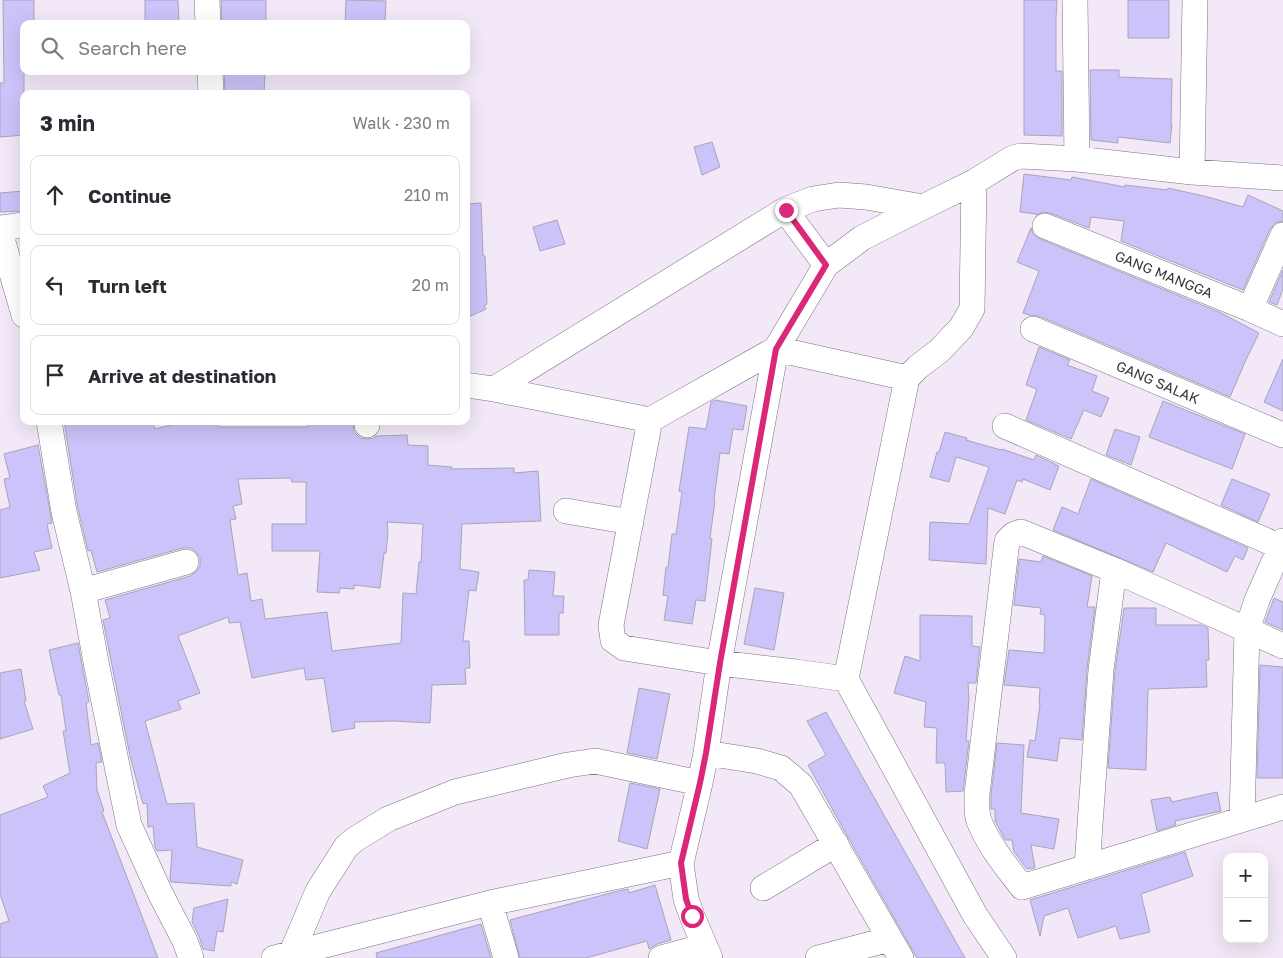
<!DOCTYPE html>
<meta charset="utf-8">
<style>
:root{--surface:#fff;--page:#f2f2f3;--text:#2b2b33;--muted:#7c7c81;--line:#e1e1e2}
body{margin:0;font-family:"Golos Text",sans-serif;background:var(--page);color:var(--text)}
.controls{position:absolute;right:15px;bottom:15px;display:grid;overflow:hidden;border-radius:10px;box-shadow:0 5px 20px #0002}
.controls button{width:45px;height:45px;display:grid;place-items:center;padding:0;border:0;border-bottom:1px solid var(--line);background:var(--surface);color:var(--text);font:25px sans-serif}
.stop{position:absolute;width:15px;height:15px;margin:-11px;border:4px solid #db2777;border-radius:50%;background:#fff}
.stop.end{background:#db2777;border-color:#fff;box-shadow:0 1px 5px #0008}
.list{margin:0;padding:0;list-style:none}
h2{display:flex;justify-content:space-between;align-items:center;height:65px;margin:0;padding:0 20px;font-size:21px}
h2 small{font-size:16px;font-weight:400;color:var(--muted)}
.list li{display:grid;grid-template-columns:32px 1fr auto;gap:15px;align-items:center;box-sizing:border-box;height:80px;margin:0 10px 10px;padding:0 10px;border:1px solid var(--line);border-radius:10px}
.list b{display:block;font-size:19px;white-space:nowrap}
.list em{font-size:16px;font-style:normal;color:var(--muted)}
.icon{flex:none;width:28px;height:28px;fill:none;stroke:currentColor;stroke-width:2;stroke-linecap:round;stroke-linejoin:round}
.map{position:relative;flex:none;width:1283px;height:958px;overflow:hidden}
.search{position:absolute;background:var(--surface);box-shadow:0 5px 20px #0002;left:20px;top:20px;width:450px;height:55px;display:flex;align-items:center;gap:12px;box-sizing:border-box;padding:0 18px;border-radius:10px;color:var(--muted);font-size:19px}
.panel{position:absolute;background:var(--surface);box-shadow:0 5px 20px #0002;left:20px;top:90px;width:450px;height:335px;border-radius:10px}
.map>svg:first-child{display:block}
.building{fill:#cbc3f9;stroke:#a8a6b6;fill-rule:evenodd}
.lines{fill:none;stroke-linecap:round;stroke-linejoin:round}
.minor-casing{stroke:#7c7380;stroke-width:26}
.minor{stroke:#fff;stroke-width:25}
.route{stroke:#db2777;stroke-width:6}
.labels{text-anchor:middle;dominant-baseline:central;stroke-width:4.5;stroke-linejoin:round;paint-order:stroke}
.street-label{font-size:14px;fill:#3b373d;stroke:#fff}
</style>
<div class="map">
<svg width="1283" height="958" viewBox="0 0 1283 958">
<rect width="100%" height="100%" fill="#f2e8f7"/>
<path class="building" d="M 3,0 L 34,0 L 34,24 L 24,24 L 24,135 L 0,137 L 0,83 L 4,83 Z
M 145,0 L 178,0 L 179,24 L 145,24 Z
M 221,0 L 266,0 L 266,24 L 222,24 Z
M 346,0 L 386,1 L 385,24 L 345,24 Z
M 1024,0 L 1057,0 L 1056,19 L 1056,71 L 1062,71 L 1062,136 L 1024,135 Z
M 1128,0 L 1169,0 L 1169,38 L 1128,38 Z
M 1090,70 L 1119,70 L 1119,77 L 1172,79 L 1171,124 L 1172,124 L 1170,143 L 1118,137 L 1118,143 L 1091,140 Z
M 224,71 L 265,71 L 264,94 L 225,94 Z
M 712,142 L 720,167 L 702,175 L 694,147 Z
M 1024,174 L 1071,180 L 1072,177 L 1125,187 L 1125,185 L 1167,190 L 1168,188 L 1208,197 L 1243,207 L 1248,195 L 1283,211 L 1283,221 L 1275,223 L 1270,229 L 1243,290 L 1121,241 L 1124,221 L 1091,217 L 1089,228 L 1050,213 L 1043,212 L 1036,215 L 1036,214 L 1020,212 Z
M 24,191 L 24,211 L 0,212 L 0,193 Z
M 481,203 L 483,256 L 485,256 L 487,304 L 484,306 L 486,309 L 466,318 L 466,204 Z
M 557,220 L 565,244 L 540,251 L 533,227 Z
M 1031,228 L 1033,234 L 1040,239 L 1219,312 L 1259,333 L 1245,362 L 1230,397 L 1039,316 L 1029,315 L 1023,313 L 1039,271 L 1017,262 Z
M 1283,270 L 1283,289 L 1277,305 L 1269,302 Z
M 1039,347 L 1070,360 L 1067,365 L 1097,376 L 1092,391 L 1109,398 L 1101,417 L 1084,410 L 1071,439 L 1026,420 L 1037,389 L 1026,385 Z
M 1283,359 L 1283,411 L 1264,402 Z
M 715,400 L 747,406 L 743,430 L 733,429 L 729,454 L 720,453 L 714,500 L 715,501 L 710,538 L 712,539 L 705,601 L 696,600 L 692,624 L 664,620 L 668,596 L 663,595 L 666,567 L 668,567 L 672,534 L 676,534 L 682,492 L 679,491 L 689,427 L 706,429 L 711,402 Z
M 1163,401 L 1245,434 L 1232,469 L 1149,437 Z
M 64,421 L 152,421 L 155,429 L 171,425 L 193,421 L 218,421 L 218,427 L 308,427 L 308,421 L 353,421 L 354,432 L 360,438 L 367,439 L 374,438 L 376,436 L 407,435 L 408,445 L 428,446 L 428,465 L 452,467 L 451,469 L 514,468 L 514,473 L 538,471 L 541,521 L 462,524 L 460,569 L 479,572 L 476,591 L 469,590 L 463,641 L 469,641 L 470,668 L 465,668 L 466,684 L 432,685 L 430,723 L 393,721 L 354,722 L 355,728 L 332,732 L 324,678 L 306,680 L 304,668 L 252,678 L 240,622 L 229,623 L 228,617 L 178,636 L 200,693 L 178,701 L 181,709 L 145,721 L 167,804 L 194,803 L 197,847 L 243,860 L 237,884 L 231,882 L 231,886 L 171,882 L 170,880 L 172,850 L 157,851 L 155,847 L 153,826 L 148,827 L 147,803 L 143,804 L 130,756 L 103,620 L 110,618 L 105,600 L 190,576 L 196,572 L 200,566 L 200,558 L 196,552 L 190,548 L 183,548 L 97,572 L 91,550 L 88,551 L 78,509 ZM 291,478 L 292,482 L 306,482 L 306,524 L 272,524 L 272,551 L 320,551 L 317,592 L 339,593 L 340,588 L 354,589 L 354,585 L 380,588 L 384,553 L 386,553 L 388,533 L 387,522 L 423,524 L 421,562 L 419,562 L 416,594 L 403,593 L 401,643 L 332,651 L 327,612 L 265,619 L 262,599 L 251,601 L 247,573 L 238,575 L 230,520 L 236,519 L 233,506 L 242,504 L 238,479 Z
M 1115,429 L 1140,437 L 1131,465 L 1106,455 Z
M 945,432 L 967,438 L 966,440 L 1001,450 L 1002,449 L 1034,460 L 1036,455 L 1059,466 L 1050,490 L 1023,479 L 1022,482 L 1017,480 L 1005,514 L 988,508 L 986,564 L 929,560 L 930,522 L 969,524 L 989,467 L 956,457 L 949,482 L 930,477 L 937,452 L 939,452 Z
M 38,445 L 52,523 L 47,524 L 52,548 L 34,552 L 40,570 L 0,578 L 0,510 L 10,507 L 4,479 L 10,478 L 4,454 Z
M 1091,479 L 1248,548 L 1243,560 L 1235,556 L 1227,572 L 1166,543 L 1153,572 L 1053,530 L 1062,507 L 1078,514 Z
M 1232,479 L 1270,494 L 1258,522 L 1221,505 Z
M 1043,556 L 1092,576 L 1087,607 L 1095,607 L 1087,669 L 1082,740 L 1060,738 L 1057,761 L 1027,757 L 1030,740 L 1035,741 L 1040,704 L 1039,704 L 1040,688 L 1004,685 L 1009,650 L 1044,653 L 1045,615 L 1040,614 L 1041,608 L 1014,605 L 1019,559 L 1041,562 Z
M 529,570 L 555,572 L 553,596 L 564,596 L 563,613 L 559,613 L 559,635 L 525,635 L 524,580 L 528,580 Z
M 755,588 L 784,593 L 774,650 L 744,644 Z
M 1274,598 L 1283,602 L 1283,630 L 1265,622 Z
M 1124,608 L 1156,608 L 1156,625 L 1201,625 L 1208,628 L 1209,660 L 1206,660 L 1207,687 L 1148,689 L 1146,770 L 1108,768 L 1115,671 Z
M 920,615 L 972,616 L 972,646 L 980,647 L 976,683 L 968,683 L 969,698 L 966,741 L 969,741 L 963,791 L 946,792 L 945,763 L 936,763 L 937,728 L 924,727 L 926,702 L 894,693 L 905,656 L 920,661 Z
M 78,643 L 89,702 L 86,703 L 91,745 L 98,743 L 102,762 L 96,763 L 97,790 L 104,811 L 102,812 L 158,958 L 0,958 L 0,924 L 9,921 L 0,894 L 0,815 L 48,797 L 43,786 L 70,773 L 63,731 L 66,731 L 61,695 L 59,695 L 49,650 Z
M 1260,665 L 1283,667 L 1283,778 L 1257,778 Z
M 21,669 L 26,701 L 24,701 L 33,729 L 0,739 L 0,673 Z
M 639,688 L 670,694 L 657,759 L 627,753 Z
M 826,712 L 854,762 L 965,958 L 917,958 L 845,832 L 808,765 L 826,755 L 807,721 Z
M 997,743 L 1024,745 L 1021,813 L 1059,819 L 1054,849 L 1031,845 L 1035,868 L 1034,868 L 1027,869 L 1014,852 L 1012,840 L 1005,840 L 995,821 L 995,809 L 991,809 L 991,795 Z
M 630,783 L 660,789 L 647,849 L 618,841 Z
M 1217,792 L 1221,811 L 1175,821 L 1176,825 L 1157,831 L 1151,800 L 1170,797 L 1172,802 Z
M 1185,852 L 1193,876 L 1141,894 L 1150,932 L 1120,939 L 1116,926 L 1078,938 L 1068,908 L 1044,916 L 1040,936 L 1030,900 Z
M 655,885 L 671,940 L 657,944 L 649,949 L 647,941 L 586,958 L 520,958 L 510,920 L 618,891 L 628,889 L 629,893 Z
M 228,899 L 223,932 L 217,931 L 214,951 L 203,949 L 199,936 L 192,922 L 194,908 Z
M 481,924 L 491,958 L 377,958 L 376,953 Z"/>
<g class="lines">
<defs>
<path id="minor" d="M 207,0 L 208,24
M 1075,0 L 1077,159
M 210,71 L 211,94
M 1192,172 L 1195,0
M 785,210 L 813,199 L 839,195 L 866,197 L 923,207
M 1045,226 L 1250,309 L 1283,324
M 0,228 L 24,225
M 0,232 L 24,315
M 1250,309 L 1283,235
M 1033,329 L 1283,435
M 907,378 L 846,679 L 975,915 L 1004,958
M 466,385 L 494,389 L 650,420 L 776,349 L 907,378 L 918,367 L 939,351 L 961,328 L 972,309 L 974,182
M 494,389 L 785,210 L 826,265
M 650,420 L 611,625 L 613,640 L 624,648 L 719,663 L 796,672 L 846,679
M 49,421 L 64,512 L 83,591 L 96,662 L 129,825 L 160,893 L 185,941 L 191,958
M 367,421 L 367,425
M 1005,426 L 1283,548
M 566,511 L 631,522
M 83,591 L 186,562
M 1283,646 L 1114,570 L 1021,532 L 1013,535 L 1007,541 L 977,794 C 977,803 976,813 979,821 C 989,846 1006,866 1022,887 L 1283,807
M 706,753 L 757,761 L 781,768 L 801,785 L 901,958
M 1242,819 L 1247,630 L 1257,600 L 1283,541
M 1087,867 L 1101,670 L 1114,570
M 763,888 L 836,844
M 490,903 L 506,958
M 274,958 L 490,903 L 681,863
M 293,958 L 292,952 L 318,891 L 346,847 L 354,840 L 388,819 L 455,792 L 568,765 L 595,761 L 700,783
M 661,958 L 705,946
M 710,958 L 692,916 L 686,899 L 681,863 L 700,783 L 706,753 L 719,663 L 776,349 L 826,265 L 862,238 L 923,207 L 974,182 L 1013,158 L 1021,156 L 1077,159 L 1192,172 L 1283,178
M 818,958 L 890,939"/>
</defs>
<use href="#minor" class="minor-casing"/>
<use href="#minor" class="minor"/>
</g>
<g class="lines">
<path class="route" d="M 692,916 L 686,899 L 681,863 L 700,783 L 706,753 L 720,663 L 776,349 L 826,265 L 786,210"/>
</g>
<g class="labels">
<g class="street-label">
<text transform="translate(1164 274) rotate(22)">GANG MANGGA</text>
<text transform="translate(1158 382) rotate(23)">GANG SALAK</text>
</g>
</g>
</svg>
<div class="controls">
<button>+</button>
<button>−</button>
</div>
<div class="stop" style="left:692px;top:916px"></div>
<div class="stop end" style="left:786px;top:210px"></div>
<div class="search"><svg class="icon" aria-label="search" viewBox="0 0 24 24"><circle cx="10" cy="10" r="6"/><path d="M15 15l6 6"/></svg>Search here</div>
<section class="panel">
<h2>3 min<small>Walk · 230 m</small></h2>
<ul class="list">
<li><svg class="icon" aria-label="ahead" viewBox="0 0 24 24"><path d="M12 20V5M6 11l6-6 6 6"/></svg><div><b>Continue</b></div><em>210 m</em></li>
<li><svg class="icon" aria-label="left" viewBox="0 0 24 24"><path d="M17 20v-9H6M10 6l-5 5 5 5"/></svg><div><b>Turn left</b></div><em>20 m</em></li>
<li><svg class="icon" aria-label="arrive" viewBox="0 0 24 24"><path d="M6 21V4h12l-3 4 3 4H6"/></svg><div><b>Arrive at destination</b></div></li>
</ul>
</section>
</div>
